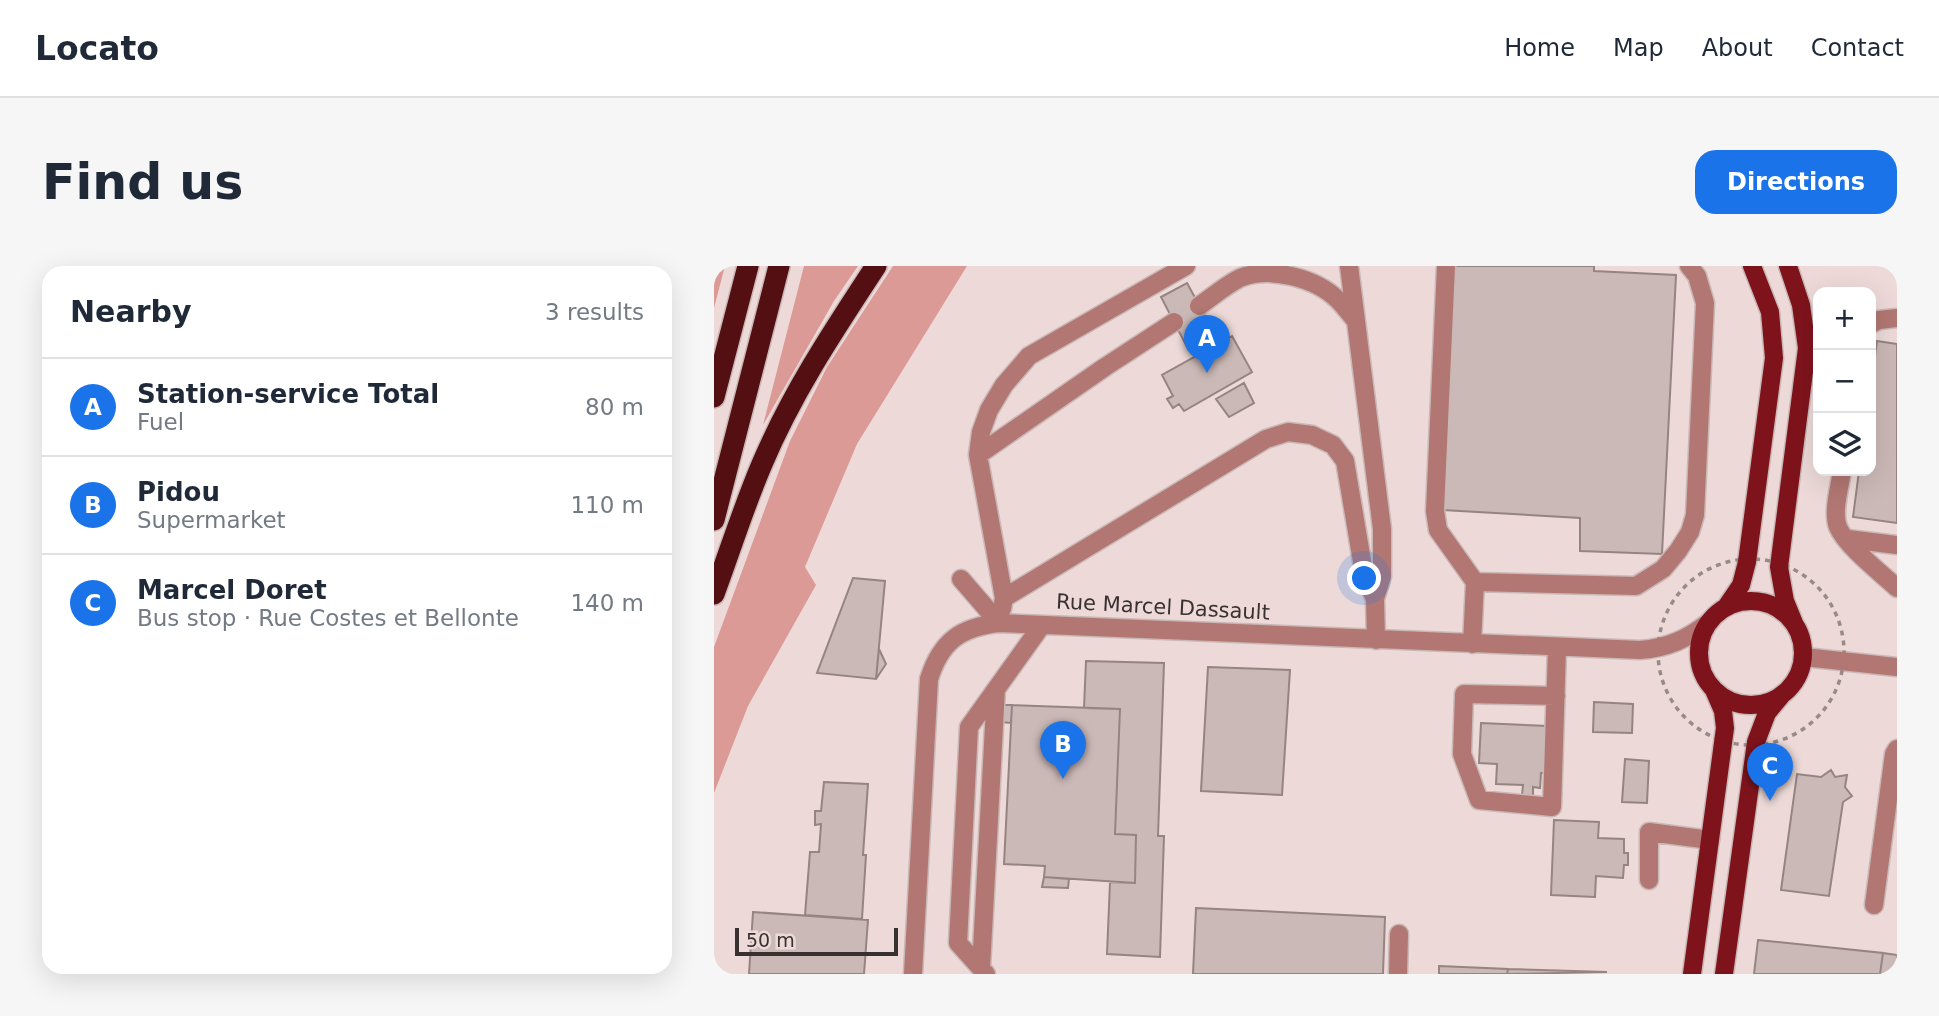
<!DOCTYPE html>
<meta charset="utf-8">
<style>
:root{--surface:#fff;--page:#f6f6f7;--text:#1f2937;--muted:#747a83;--line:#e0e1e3;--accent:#1a73e8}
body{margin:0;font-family:"DejaVu Sans",sans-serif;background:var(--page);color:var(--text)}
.controls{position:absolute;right:21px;top:21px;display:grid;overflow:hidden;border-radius:14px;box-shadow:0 7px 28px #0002}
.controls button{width:63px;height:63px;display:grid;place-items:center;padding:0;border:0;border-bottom:2px solid var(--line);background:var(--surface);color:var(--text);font:35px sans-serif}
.scale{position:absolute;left:21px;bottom:18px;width:163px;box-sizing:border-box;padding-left:7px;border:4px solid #383130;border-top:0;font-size:19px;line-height:24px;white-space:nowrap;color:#383130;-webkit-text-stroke:5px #eddad8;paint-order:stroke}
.you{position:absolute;left:651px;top:313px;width:24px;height:24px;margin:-18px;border:5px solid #fff;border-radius:50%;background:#1a73e8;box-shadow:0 0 0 10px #1a73e833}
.badge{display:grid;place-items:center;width:46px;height:46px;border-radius:50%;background:var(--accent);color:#fff;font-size:23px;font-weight:700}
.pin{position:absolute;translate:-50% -58px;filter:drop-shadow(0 2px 4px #0008)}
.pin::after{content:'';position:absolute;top:37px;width:24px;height:21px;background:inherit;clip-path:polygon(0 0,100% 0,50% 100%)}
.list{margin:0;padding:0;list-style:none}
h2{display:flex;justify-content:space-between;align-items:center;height:91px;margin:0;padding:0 28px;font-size:30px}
h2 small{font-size:23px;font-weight:400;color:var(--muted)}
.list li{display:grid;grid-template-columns:46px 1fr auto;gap:21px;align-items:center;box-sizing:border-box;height:98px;padding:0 28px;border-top:2px solid var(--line)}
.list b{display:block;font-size:26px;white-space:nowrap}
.list p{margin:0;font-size:23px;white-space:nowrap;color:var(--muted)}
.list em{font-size:23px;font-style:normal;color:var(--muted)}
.icon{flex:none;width:38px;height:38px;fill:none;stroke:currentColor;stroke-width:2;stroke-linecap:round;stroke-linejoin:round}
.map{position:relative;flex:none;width:1183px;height:708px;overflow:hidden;border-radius:21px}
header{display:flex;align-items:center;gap:42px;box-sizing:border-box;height:98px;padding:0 35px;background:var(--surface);border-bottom:2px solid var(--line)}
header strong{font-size:33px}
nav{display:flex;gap:38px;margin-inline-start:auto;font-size:24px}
.intro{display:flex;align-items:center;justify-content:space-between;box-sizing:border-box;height:168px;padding:0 42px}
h1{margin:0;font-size:49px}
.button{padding:18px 32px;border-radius:21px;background:var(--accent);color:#fff;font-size:24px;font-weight:700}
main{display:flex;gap:42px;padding:0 42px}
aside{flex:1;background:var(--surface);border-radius:21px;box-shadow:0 7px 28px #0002}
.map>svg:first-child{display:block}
.grass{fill:#db9a96}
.building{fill:#cbb9b7;stroke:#958482;stroke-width:2}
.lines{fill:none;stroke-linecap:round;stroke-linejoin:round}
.minor-tunnel{stroke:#c9b8b6;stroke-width:18;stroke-dasharray:18 9;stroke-linecap:butt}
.minor-casing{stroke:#c9b8b6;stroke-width:21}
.major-casing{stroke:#c9b8b6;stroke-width:21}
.highway-casing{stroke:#c9b8b6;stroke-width:24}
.path{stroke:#978a88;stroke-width:3.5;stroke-dasharray:5 5;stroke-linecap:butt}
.minor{stroke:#b27773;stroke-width:18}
.major{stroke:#7f131c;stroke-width:18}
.highway{stroke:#540f12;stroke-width:21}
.labels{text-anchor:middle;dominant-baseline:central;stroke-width:7;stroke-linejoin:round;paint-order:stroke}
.street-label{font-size:21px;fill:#383130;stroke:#eddad8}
</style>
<header>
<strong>Locato</strong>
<nav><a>Home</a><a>Map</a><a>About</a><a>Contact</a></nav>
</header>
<div class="intro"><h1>Find us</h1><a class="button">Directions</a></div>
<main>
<aside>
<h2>Nearby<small>3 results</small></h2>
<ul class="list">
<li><span class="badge">A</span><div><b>Station-service Total</b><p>Fuel</p></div><em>80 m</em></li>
<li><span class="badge">B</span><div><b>Pidou</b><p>Supermarket</p></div><em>110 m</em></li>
<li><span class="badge">C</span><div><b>Marcel Doret</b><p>Bus stop · Rue Costes et Bellonte</p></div><em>140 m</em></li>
</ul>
</aside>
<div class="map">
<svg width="1183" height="708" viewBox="0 0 1183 708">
<rect width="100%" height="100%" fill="#eddad8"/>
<path class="grass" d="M 0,0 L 11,0 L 0,42 Z
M 90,0 L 144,0 L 120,35 L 49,159 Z
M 179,0 L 253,0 L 143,178 L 91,301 L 102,319 L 34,440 L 0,527 L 0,381 L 76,175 L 113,101 Z"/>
<path class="building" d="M 741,0 L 880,0 L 880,5 L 962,9 L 948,288 L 866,285 L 866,252 L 729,244 Z
M 473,17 L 501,68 L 474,83 L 447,31 Z
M 518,70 L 538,106 L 470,145 L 465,138 L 459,142 L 453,133 L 459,130 L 448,109 Z
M 1163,75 L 1183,78 L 1183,257 L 1139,251 L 1145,205 L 1157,205 L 1157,118 Z
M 530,117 L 540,137 L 515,151 L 502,133 Z
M 139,312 L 171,315 L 162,413 L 103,407 Z
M 165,383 L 172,398 L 162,413 Z
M 372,395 L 450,397 L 444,570 L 450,570 L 446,691 L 393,688 L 396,616 L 421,617 L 422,569 L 401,568 L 406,443 L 370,442 Z
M 494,401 L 576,404 L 568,529 L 487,525 Z
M 880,436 L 919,438 L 918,467 L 879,466 Z
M 289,439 L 298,439 L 297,457 L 287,456 Z
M 298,439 L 406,443 L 401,568 L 422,569 L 421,617 L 330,611 L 331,600 L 290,598 Z
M 767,457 L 834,460 L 832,507 L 827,507 L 826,522 L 819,521 L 819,530 L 808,529 L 809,519 L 782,518 L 783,498 L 765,497 Z
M 911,493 L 935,495 L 933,537 L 908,536 Z
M 1117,504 L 1121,511 L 1133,509 L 1131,521 L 1138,530 L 1129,536 L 1115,630 L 1067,624 L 1083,508 L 1107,511 Z
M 110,516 L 154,518 L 149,589 L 152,589 L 148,653 L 91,649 L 96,586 L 105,586 L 107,558 L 101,559 L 101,545 L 107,545 Z
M 840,554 L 885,556 L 884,572 L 910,573 L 910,587 L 914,587 L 914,599 L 910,599 L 909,612 L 882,610 L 881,631 L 837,629 Z
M 330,611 L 355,613 L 354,622 L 328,621 Z
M 482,642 L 671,651 L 669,708 L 479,708 Z
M 39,646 L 154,654 L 150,708 L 35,708 Z
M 1044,674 L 1169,687 L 1166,708 L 1040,708 Z
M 1169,687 L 1183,689 L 1183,708 L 1166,708 Z
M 725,700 L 794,703 L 793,708 L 725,708 Z
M 794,703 L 893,706 L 793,708 Z"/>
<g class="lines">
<path class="minor-tunnel" d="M 460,56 L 485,40"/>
<defs>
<path id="minor" d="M 635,0 L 642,55
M 732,0 L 721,245 L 724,264 L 761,316 L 758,378
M 485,40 C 498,31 512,19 526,12 C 556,0 602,12 624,34 C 630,40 636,48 642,55 L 668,263 L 668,310 L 661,333 L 662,374
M 1157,58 L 1165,54 L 1183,52
M 264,189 L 267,166 L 275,144 L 290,119 L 315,90 L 472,0
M 1128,205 C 1126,220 1118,246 1124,261 C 1132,280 1167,307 1183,322
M 1134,273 L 1183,279
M 247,313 L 285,357
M 761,316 L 922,320 L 949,303 L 964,285 L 976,266 L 981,249 L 991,37 L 983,10 L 975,0
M 290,332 L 552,173 L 574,166 L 598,169 L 619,179 L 631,195 L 650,307 L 661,333
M 288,343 L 290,332 L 264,189 L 391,101 L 460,56
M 1090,391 L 1183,401
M 842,430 L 750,428 L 748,488 L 765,534 L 838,541 L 843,382
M 935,614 L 935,566 L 996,574
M 1160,639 L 1180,488 L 1183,483
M 267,702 L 282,423
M 199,708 L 215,413 C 227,375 247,361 285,357 L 926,384 C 954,382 973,373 995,356
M 272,708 L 244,677 L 255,461 L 328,359
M 684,708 L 685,668"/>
<path id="major" d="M 1074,0 L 1087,39 L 1093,82 L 1065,301 L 1071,335 L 1080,357
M985 387a52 52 0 1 1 104 0a52 52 0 1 1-104 0Z
M 1012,341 L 1027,319 L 1033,296 L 1060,92 L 1056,46 L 1038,0
M 978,708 L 1011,462 L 1009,445 L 999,422
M 1010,708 L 1042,476 L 1053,447 L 1067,430"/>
<path id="highway" d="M 0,131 L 34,0
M 0,254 L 65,0
M 0,328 C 16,285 30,240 48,198 C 78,127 120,64 162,0"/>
</defs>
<use href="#minor" class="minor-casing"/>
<use href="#major" class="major-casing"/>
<use href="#highway" class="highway-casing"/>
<path class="path" d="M944 386a93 93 0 1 1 186 0a93 93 0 1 1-186 0Z"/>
<use href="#minor" class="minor"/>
<use href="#major" class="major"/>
<use href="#highway" class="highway"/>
</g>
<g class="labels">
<g class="street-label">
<text transform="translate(449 341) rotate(3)">Rue Marcel Dassault</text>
</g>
</g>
</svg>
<div class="controls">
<button>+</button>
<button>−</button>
<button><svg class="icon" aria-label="layers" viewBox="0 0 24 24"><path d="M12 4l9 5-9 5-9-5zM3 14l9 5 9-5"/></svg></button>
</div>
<div class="scale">50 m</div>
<div class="you"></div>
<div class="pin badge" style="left:493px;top:107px">A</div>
<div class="pin badge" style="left:349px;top:513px">B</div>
<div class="pin badge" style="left:1056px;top:535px">C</div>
</div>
</main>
